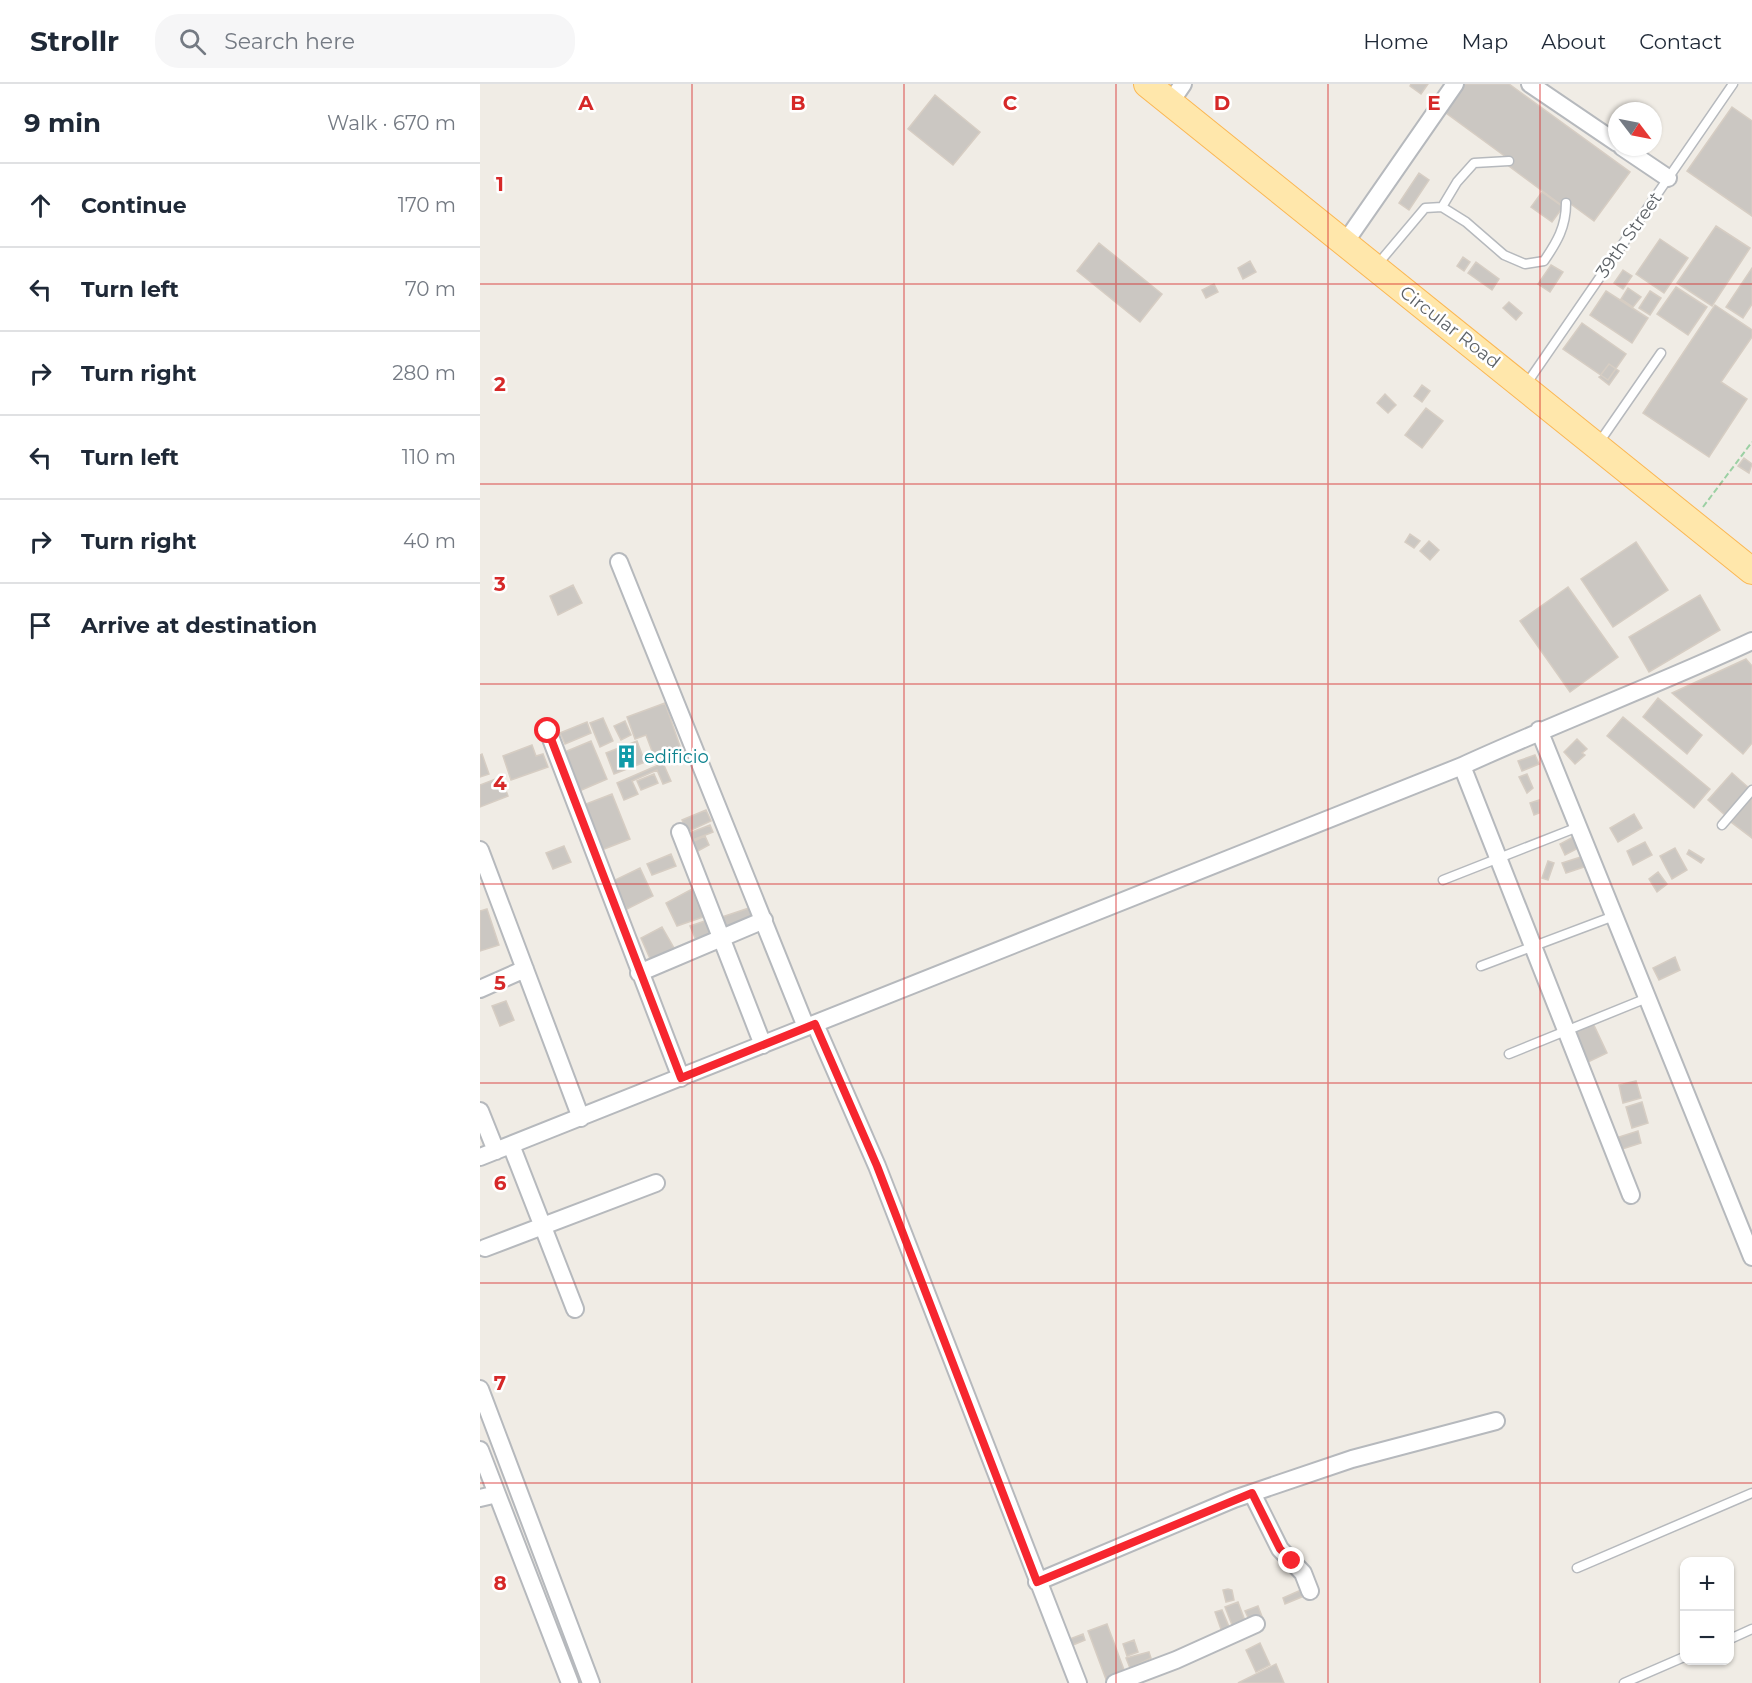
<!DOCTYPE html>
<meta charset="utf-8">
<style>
:root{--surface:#fff;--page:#f6f6f7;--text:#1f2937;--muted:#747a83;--line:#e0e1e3}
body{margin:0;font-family:Montserrat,sans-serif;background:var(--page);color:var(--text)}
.controls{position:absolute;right:18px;bottom:18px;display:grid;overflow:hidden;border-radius:12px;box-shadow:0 2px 4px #0004}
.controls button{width:54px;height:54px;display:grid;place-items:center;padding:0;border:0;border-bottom:2px solid var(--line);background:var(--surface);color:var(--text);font:30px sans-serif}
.compass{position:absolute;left:1128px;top:18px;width:54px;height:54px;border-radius:50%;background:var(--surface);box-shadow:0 2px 4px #0004;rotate:122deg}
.stop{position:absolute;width:18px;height:18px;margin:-14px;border:4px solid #f6262f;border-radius:50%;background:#fff}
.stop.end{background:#f6262f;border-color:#fff;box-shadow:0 2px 6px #0008}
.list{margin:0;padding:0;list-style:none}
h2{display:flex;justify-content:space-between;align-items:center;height:78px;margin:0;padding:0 24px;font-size:26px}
h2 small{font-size:20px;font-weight:400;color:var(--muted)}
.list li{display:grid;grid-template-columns:39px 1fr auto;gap:18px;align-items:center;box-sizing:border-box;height:84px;padding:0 24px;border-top:2px solid var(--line)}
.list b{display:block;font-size:22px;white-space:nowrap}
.list em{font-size:20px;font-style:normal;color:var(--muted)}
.icon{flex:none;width:33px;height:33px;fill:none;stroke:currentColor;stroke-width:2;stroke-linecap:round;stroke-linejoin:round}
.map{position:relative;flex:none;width:1272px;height:1599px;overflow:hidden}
header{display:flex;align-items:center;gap:36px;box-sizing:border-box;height:84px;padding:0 30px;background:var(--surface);border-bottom:2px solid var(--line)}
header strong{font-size:28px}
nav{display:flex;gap:33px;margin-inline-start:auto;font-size:21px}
.search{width:420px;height:54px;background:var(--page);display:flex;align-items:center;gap:15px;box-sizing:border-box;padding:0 21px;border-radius:24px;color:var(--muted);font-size:22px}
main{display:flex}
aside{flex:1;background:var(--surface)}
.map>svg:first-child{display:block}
.building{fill:#cbc7c2;stroke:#d6cdc3;stroke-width:1.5}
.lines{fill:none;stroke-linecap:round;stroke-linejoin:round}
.service-casing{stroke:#b6b9bd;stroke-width:11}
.minor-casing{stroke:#b6b9bd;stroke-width:20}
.primary-casing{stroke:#fbb753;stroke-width:28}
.path{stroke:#9bd0a3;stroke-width:2;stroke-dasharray:6 3;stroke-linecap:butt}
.service{stroke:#fff;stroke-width:8}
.minor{stroke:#fff;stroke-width:16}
.primary{stroke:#ffe7ab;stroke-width:26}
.route{stroke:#f6262f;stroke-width:8}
.grid{fill:none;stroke:#d62828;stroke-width:1.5;stroke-opacity:0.55}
.labels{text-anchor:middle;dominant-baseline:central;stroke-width:5;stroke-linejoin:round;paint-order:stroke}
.street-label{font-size:18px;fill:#5d6267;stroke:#fff}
.culture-label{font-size:18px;fill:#0d838f;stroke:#fff;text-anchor:start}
.grid-label{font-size:20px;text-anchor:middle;font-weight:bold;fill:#d62828;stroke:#fff;stroke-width:5;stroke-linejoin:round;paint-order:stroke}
</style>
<header>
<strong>Strollr</strong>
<div class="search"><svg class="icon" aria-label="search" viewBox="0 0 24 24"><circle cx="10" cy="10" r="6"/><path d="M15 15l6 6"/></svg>Search here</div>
<nav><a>Home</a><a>Map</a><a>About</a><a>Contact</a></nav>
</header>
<main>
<aside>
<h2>9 min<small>Walk · 670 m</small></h2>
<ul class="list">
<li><svg class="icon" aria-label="ahead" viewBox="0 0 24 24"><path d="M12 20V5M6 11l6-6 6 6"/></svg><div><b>Continue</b></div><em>170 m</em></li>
<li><svg class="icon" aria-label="left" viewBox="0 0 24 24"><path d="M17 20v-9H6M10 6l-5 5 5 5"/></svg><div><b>Turn left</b></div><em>70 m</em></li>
<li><svg class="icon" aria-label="right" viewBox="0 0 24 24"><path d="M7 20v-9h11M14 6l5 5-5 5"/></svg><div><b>Turn right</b></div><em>280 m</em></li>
<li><svg class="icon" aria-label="left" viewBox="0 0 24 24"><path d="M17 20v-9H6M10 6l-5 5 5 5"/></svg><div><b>Turn left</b></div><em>110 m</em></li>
<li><svg class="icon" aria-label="right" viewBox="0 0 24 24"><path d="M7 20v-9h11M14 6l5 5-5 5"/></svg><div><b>Turn right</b></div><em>40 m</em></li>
<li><svg class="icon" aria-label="arrive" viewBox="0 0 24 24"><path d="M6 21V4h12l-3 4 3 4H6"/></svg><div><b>Arrive at destination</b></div></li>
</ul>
</aside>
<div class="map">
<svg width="1272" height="1599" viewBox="0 0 1272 1599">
<rect width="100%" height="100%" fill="#f0ece5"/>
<path class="building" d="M 931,0 L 948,0 L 941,10 L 930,2 Z
M 982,0 L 1029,0 L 1150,88 L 1114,137 L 1088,118 L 1084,123 L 1026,80 L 1030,76 L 962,26 Z
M 455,11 L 500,48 L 473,81 L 428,45 Z
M 1252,23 L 1272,37 L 1272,132 L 1207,87 Z
M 939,89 L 949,96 L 929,126 L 919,119 Z
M 1062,108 L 1083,123 L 1072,138 L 1051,123 Z
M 1236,142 L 1270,164 L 1232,222 L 1197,199 Z
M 1180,155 L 1208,174 L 1184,209 L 1156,190 Z
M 619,159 L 682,210 L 660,238 L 597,187 Z
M 983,173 L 990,178 L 984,187 L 977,182 Z
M 770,177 L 776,188 L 763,195 L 758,184 Z
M 996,178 L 1019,195 L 1012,206 L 988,189 Z
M 1071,181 L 1083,188 L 1070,208 L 1058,200 Z
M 1272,184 L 1272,220 L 1263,234 L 1246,223 Z
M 1143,186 L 1152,192 L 1143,205 L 1134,199 Z
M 734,200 L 738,208 L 726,214 L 722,206 Z
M 1196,203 L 1227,223 L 1208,251 L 1177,230 Z
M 1148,204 L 1161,213 L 1153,223 L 1141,215 Z
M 1126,207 L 1168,234 L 1152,259 L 1110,231 Z
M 1170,207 L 1181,214 L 1170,231 L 1159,224 Z
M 1029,218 L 1042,229 L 1036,236 L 1023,224 Z
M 1235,221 L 1272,246 L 1272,253 L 1241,298 L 1267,315 L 1229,373 L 1163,329 Z
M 1102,239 L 1146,270 L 1128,296 L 1083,265 Z
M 1129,280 L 1139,287 L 1129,301 L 1119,293 Z
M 942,301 L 950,307 L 942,318 L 934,312 Z
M 905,310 L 916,321 L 908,329 L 897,319 Z
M 946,324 L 963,337 L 942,364 L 925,351 Z
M 1264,374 L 1272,380 L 1269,389 L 1258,382 Z
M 930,450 L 940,457 L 934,464 L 925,458 Z
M 949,457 L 959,466 L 950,476 L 940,467 Z
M 1156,458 L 1188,506 L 1133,543 L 1101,495 Z
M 93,501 L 102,519 L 78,531 L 70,512 Z
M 1088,503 L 1138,573 L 1090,608 L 1040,537 Z
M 1220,511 L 1240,546 L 1169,588 L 1149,553 Z
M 1266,575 L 1272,582 L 1272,659 L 1263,670 L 1192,609 Z
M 1178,614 L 1222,651 L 1207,670 L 1163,633 Z
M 185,619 L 201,665 L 175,675 L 166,651 L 155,655 L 147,633 Z
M 1143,633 L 1230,705 L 1214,724 L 1127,652 Z
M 123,634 L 133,657 L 120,663 L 110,639 Z
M 145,637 L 151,651 L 141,656 L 134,642 Z
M 107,638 L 111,649 L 85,660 L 80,649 Z
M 1097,655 L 1107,665 L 1102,669 L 1105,671 L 1095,680 L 1084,668 Z
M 111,657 L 127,695 L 97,708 L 80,670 Z
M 157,657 L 165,678 L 134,690 L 126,669 Z
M 52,661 L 56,672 L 63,670 L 68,683 L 31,696 L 23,672 Z
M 2,670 L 9,690 L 0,693 L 0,671 Z
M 1055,671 L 1059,680 L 1042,687 L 1038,677 Z
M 183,679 L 191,697 L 183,700 L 177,686 L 152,697 L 158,710 L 144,716 L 137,699 Z
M 1252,689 L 1270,705 L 1246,732 L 1228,716 Z
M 174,690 L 178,699 L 161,706 L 157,697 Z
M 1047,690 L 1053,704 L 1047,709 L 1039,693 Z
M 21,693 L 28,712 L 0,723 L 0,701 Z
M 132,710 L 150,755 L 119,767 L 101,722 Z
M 1272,712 L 1272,754 L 1251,738 Z
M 1059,716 L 1059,729 L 1054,731 L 1050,719 Z
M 226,726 L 231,737 L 207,748 L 202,736 Z
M 1154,730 L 1162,744 L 1138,758 L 1130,744 Z
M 230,741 L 233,748 L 210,757 L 207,750 Z
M 1097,751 L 1102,762 L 1085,771 L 1080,760 Z
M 225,752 L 229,761 L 214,769 L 212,758 Z
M 1165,758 L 1172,771 L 1153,781 L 1147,767 Z
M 84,762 L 91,778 L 73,785 L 66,769 Z
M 1195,764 L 1207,786 L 1192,795 L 1180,772 Z
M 1209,766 L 1224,775 L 1221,779 L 1207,770 Z
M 191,770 L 196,782 L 172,791 L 167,780 Z
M 1107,771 L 1110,781 L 1086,789 L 1082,779 Z
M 1068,777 L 1074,779 L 1068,796 L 1062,794 Z
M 160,784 L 173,812 L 147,825 L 133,797 Z
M 1178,788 L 1187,800 L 1177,808 L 1169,795 Z
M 212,805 L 223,833 L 197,842 L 186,819 Z
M 269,824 L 273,833 L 244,847 L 239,834 Z
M 7,825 L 19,861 L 0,867 L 0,827 Z
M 225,837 L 232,852 L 216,856 L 210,842 Z
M 182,843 L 194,864 L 171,877 L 161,854 Z
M 1195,873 L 1200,886 L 1179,896 L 1173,884 Z
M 26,917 L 34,936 L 20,942 L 12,922 Z
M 1112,937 L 1127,969 L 1106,979 L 1092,947 Z
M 1156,997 L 1161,1014 L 1143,1019 L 1139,1001 Z
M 1162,1018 L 1168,1039 L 1152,1044 L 1146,1023 Z
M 1158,1047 L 1161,1059 L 1139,1066 L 1136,1054 Z
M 748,1505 L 752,1506 L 754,1516 L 746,1518 L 743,1506 Z
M 821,1506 L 824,1512 L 805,1520 L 803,1514 Z
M 758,1518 L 767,1542 L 754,1546 L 745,1523 Z
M 778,1522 L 783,1535 L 771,1540 L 765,1527 Z
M 742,1526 L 750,1545 L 742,1548 L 735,1528 Z
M 627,1540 L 646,1591 L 627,1598 L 608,1547 Z
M 603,1550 L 605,1556 L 593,1561 L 590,1555 Z
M 654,1556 L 658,1568 L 647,1572 L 643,1560 Z
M 780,1559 L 790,1581 L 776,1588 L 766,1566 Z
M 669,1568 L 671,1574 L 650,1584 L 646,1574 Z
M 796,1580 L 804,1599 L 758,1599 Z"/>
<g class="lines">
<defs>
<path id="service" d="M 962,123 L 977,98 L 994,79 L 1029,77
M 897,181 L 945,124 L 962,123 L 986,138 L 1024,171 L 1045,180 L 1064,177 C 1077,158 1086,143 1086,119
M 1045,302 L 1253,0
M 1118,360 L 1181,269
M 1242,741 L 1272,706
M 963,796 L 1098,743
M 1001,882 L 1134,832
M 1029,970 L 1167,914
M 1097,1484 L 1272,1409
M 1250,1555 L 1272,1545
M 1144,1599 L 1204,1573"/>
<path id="minor" d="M 1050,0 L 1137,59
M 690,19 L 703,0
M 1142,63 L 1188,94
M 864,160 L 975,0
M 139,478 L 326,943
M 1059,646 L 1272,1173
M 68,647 L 201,994
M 982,682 L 1151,1111
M 200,748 L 283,961
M 0,766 L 101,1034
M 159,889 L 284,836
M 0,905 L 45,885
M 335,940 L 397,1082 L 598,1599
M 0,1027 L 16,1067
M 31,1061 L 95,1225
M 0,1073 L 982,682 C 1078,638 1177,601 1272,557
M 5,1164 L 176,1099
M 0,1305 L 111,1599
M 0,1366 L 90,1599
M 772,1409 L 800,1465 L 823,1489 L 830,1507
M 0,1414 L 17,1410
M 557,1498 L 754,1415 L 872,1375 L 1016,1337
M 635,1599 L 696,1576 L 776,1540"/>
<path id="primary" d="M 667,0 L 1272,487"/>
</defs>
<use href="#service" class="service-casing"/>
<use href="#minor" class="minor-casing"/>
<use href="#primary" class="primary-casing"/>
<path class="path" d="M 1223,423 L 1272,358"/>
<use href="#service" class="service"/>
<use href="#minor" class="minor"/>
<use href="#primary" class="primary"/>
</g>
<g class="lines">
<path class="route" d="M 68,647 L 201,994 L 335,940 L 397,1082 L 557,1498 L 772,1409 L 800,1465 L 812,1477"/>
</g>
<path class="grid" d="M 212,0 L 212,1599M 424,0 L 424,1599M 636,0 L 636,1599M 848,0 L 848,1599M 1060,0 L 1060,1599M 0,200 L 1272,200M 0,400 L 1272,400M 0,600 L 1272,600M 0,800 L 1272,800M 0,999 L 1272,999M 0,1199 L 1272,1199M 0,1399 L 1272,1399"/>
<defs>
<symbol id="building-bare" viewBox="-9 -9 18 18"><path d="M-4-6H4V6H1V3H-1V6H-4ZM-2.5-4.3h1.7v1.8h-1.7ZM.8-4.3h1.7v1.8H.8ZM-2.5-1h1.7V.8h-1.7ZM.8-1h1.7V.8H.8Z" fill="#0f9aa8" stroke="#fff" stroke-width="2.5" paint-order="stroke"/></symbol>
</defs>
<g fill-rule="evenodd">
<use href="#building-bare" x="130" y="656" width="33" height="33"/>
</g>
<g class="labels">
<g class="street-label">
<text transform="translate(1149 151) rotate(-55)">39th Street</text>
<text transform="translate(970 243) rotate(38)">Circular Road</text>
</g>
<g class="culture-label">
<text x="164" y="673">edificio</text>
</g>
</g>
<g class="grid-label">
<text x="106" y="26">A</text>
<text x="318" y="26">B</text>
<text x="530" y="26">C</text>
<text x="742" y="26">D</text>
<text x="954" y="26">E</text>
<text x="20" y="107">1</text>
<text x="20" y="307">2</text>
<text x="20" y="507">3</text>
<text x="20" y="706">4</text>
<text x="20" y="906">5</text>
<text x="20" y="1106">6</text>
<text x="20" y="1306">7</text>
<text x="20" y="1506">8</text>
</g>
</svg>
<div class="controls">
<button>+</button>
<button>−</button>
</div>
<svg class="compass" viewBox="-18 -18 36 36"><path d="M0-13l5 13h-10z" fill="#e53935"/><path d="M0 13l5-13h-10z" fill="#747a83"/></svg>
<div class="stop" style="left:68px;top:647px"></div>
<div class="stop end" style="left:812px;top:1477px"></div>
</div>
</main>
